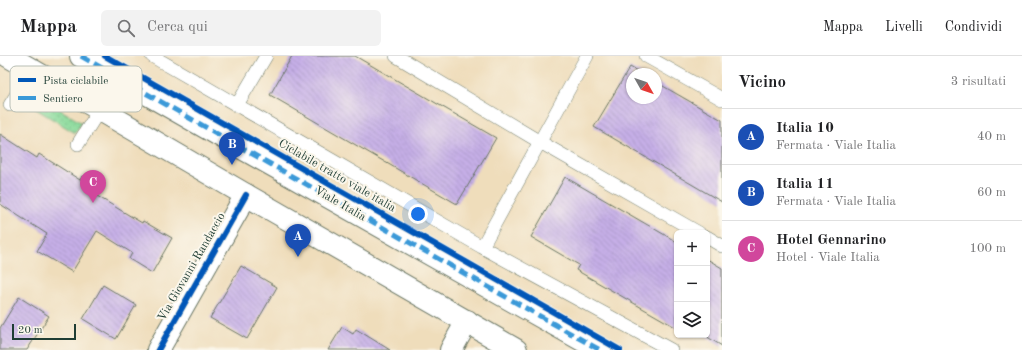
<!DOCTYPE html>
<html lang="it">
<meta charset="utf-8">
<style>
:root{--surface:#fff;--page:#f2f2f2;--text:#202124;--muted:#757577;--line:#e0e0e0;--accent:#1f6fb2}
body{margin:0;font-family:"Old Standard TT",serif;background:var(--page);color:var(--text)}
.controls{position:absolute;right:12px;bottom:12px;display:grid;overflow:hidden;border-radius:6px;box-shadow:0 1px 3px #0004}
.controls button{width:36px;height:36px;display:grid;place-items:center;padding:0;border:0;border-bottom:1px solid var(--line);background:var(--surface);color:var(--text);font:20px sans-serif}
.compass{position:absolute;left:626px;top:12px;width:36px;height:36px;border-radius:50%;background:var(--surface);box-shadow:0 1px 3px #0004;rotate:130deg}
.scale{position:absolute;left:12px;bottom:10px;width:64px;box-sizing:border-box;padding-left:4px;border:2px solid #1f3d34;border-top:0;font-size:11px;line-height:14px;white-space:nowrap;color:#1f3d34;-webkit-text-stroke:3px #fbf7ec;paint-order:stroke}
.you{position:absolute;left:418px;top:158px;width:14px;height:14px;margin:-10px;border:3px solid #fff;border-radius:50%;background:#1a73e8;box-shadow:0 0 0 6px #1a73e833}
.badge{display:grid;place-items:center;width:26px;height:26px;border-radius:50%;background:var(--accent);color:#fff;font-size:13px;font-weight:700}
.pin{position:absolute;translate:-50% -33px;filter:drop-shadow(0 1px 2px #0008)}
.pin::after{content:'';position:absolute;top:21px;width:14px;height:12px;background:inherit;clip-path:polygon(0 0,100% 0,50% 100%)}
.list{margin:0;padding:0;list-style:none}
h2{display:flex;justify-content:space-between;align-items:center;height:52px;margin:0;padding:0 16px;font-size:17px}
h2 small{font-size:13px;font-weight:400;color:var(--muted)}
.list li{display:grid;grid-template-columns:26px 1fr auto;gap:12px;align-items:center;box-sizing:border-box;height:56px;padding:0 16px;border-top:1px solid var(--line)}
.list b{display:block;font-size:15px;white-space:nowrap}
.list p{margin:0;font-size:13px;white-space:nowrap;color:var(--muted)}
.list em{font-size:13px;font-style:normal;color:var(--muted)}
.icon{flex:none;width:22px;height:22px;fill:none;stroke:currentColor;stroke-width:2;stroke-linecap:round;stroke-linejoin:round}
.map{position:relative;flex:none;width:722px;height:294px;overflow:hidden}
header{display:flex;align-items:center;gap:24px;box-sizing:border-box;height:56px;padding:0 20px;background:var(--surface);border-bottom:1px solid var(--line)}
header strong{font-size:19px}
nav{display:flex;gap:22px;margin-inline-start:auto;font-size:14px}
.search{width:280px;height:36px;background:var(--page);display:flex;align-items:center;gap:10px;box-sizing:border-box;padding:0 14px;border-radius:6px;color:var(--muted);font-size:15px}
main{display:flex}
aside{flex:1;background:var(--surface)}
.map>svg:first-child{display:block}
.park{fill:url(#park-dots);stroke:#548c67}
.building{fill:url(#building-back-hatch)}
.lines{fill:none;stroke-linecap:round;stroke-linejoin:round}
.lane-casing{stroke:#687563;stroke-width:14}
.street-casing{stroke:#687563;stroke-width:24}
.secondary-casing{stroke:#687563;stroke-width:24}
.lane{stroke:#fff;stroke-width:13}
.street{stroke:#fff;stroke-width:22}
.secondary{stroke:#fff;stroke-width:22}
.quiet{stroke:#3a99d8;stroke-width:5;stroke-dasharray:10 5;stroke-linecap:butt}
.cycleway-casing{stroke:#fbf7ec;stroke-width:8}
.cycleway{stroke:#0057b8;stroke-width:6}
.labels{text-anchor:middle;dominant-baseline:central;stroke-width:4;stroke-linejoin:round;paint-order:stroke}
.street-label{font-size:12px;fill:#1f3d34;stroke:#fbf7ec}
.key{fill:#fbf7ec;stroke:#b9bfb5;stroke-width:1}
.key-label{font-size:11px;fill:#1f3d34}
</style>
<header>
<strong>Mappa</strong>
<div class="search"><svg class="icon" aria-label="search" viewBox="0 0 24 24"><circle cx="10" cy="10" r="6"/><path d="M15 15l6 6"/></svg>Cerca qui</div>
<nav><a>Mappa</a><a>Livelli</a><a>Condividi</a></nav>
</header>
<main>
<div class="map">
<svg width="722" height="294" viewBox="0 0 722 294">
<defs>
<pattern id="park-dots" width="8" height="8" patternUnits="userSpaceOnUse"><rect width="8" height="8" fill="#88da9a"/><path d="M2 2h.1M6 6h.1" fill="none" stroke="#75bc85" stroke-width="1.8" stroke-linecap="round"/></pattern>
<pattern id="building-back-hatch" width="6" height="6" patternUnits="userSpaceOnUse"><rect width="6" height="6" fill="#c6afe7"/><path d="M-1 5l2 2M0 0l6 6M5-1l2 2" fill="none" stroke="#a090bc"/></pattern>
</defs>
<rect width="100%" height="100%" fill="#fbf7ec"/>
<filter id="ink" filterUnits="userSpaceOnUse"><feTurbulence type="fractalNoise" baseFrequency=".025" numOctaves="2"/><feDisplacementMap in="SourceGraphic" scale="8" xChannelSelector="R" yChannelSelector="G"/><feConvolveMatrix kernelMatrix="1 2 1 2 8 2 1 2 1" color-interpolation-filters="sRGB"/></filter>
<filter id="wash" filterUnits="userSpaceOnUse"><feTurbulence type="fractalNoise" baseFrequency=".012" numOctaves="4" result="noise"/><feDisplacementMap in="SourceGraphic" scale="16" xChannelSelector="R" yChannelSelector="G"/><feGaussianBlur stdDeviation="0.9" result="paint"/><feColorMatrix in="noise" values="0 0 0 0 0 0 0 0 0 0 0 0 0 0 0 0 0 1.4 0 .05"/><feComposite in="paint" operator="in"/></filter>
<g filter="url(#wash)">
<rect width="100%" height="100%" fill="#efddbb"/>
<path class="park" d="M 26,33 L 82,67 L 75,77 L 20,43 Z"/>
<g id="blocks">
<path class="building" d="M 292,0 L 355,0 L 496,82 L 457,148 L 270,39 Z
M 630,11 L 642,18 L 632,18 L 632,42 L 656,42 L 656,26 L 722,64 L 722,146 L 594,71 Z
M 0,78 L 37,102 L 39,98 L 80,124 L 82,120 L 101,132 L 97,140 L 142,167 L 143,165 L 172,182 L 152,217 L 129,203 L 132,197 L 97,175 L 72,216 L 37,195 L 47,178 L 0,148 Z
M 565,121 L 677,186 L 677,272 L 576,214 L 579,209 L 531,181 Z
M 707,203 L 722,212 L 722,290 L 704,279 L 707,279 Z
M 241,210 L 277,231 L 247,283 L 210,262 Z
M 103,229 L 136,249 L 116,283 L 83,263 Z
M 19,241 L 49,260 L 27,294 L 0,294 L 0,272 Z
M 342,271 L 353,278 L 356,273 L 390,294 L 328,294 Z"/>
</g>
</g>
<g filter="url(#ink)">
<use href="#blocks" fill-opacity="0" stroke="#687563" stroke-width="1"/>
<g class="lines">
<defs>
<path id="lane" d="M 152,0 L 482,191 L 671,294
M 396,0 L 540,86 L 699,177
M 646,0 L 722,43
M 10,49 L 32,14
M 237,49 L 266,0
M 78,88 L 100,53
M 707,181 L 722,190
M 482,191 L 587,0"/>
<path id="street" d="M 81,0 L 242,92 L 600,294
M 158,294 L 246,139
M 451,294 L 467,265"/>
<path id="secondary" d="M 8,0 L 246,139 L 516,294"/>
</defs>
<use href="#lane" class="lane-casing"/>
<use href="#street" class="street-casing"/>
<use href="#secondary" class="secondary-casing"/>
<use href="#lane" class="lane"/>
<use href="#street" class="street"/>
<use href="#secondary" class="secondary"/>
<path class="quiet" d="M 81,0 L 242,92 L 600,294"/>
<defs>
<path id="cycleway" d="M 105,0 L 620,294
M 158,294 L 246,139"/>
</defs>
<use href="#cycleway" class="cycleway-casing"/>
<use href="#cycleway" class="cycleway"/>
</g>
</g>
<g class="labels">
<g class="street-label">
<text transform="translate(337 120) rotate(30)">Ciclabile tratto viale italia</text>
<text transform="translate(340 148) rotate(30)">Viale Italia</text>
<text transform="translate(192 211) rotate(-60)">Via Giovanni Randaccio</text>
</g>
</g>
<rect x="10" y="10" width="132" height="46" rx="6" class="key"/>
<rect x="18" y="22" width="18" height="4" fill="#0057b8"/>
<rect x="18" y="40" width="18" height="4" fill="#3a99d8"/>
<g class="key-label">
<text x="43" y="28">Pista ciclabile</text>
<text x="43" y="46">Sentiero</text>
</g>
</svg>
<div class="controls">
<button>+</button>
<button>−</button>
<button><svg class="icon" aria-label="layers" viewBox="0 0 24 24"><path d="M12 4l9 5-9 5-9-5zM3 14l9 5 9-5"/></svg></button>
</div>
<svg class="compass" viewBox="-18 -18 36 36"><path d="M0-13l5 13h-10z" fill="#e53935"/><path d="M0 13l5-13h-10z" fill="#757577"/></svg>
<div class="scale">20 m</div>
<div class="you"></div>
<div class="pin badge" style="left:298px;top:201px;background:#1a4fb4">A</div>
<div class="pin badge" style="left:232px;top:109px;background:#1a4fb4">B</div>
<div class="pin badge" style="left:93px;top:147px;background:#d1479c">C</div>
</div>
<aside>
<h2>Vicino<small>3 risultati</small></h2>
<ul class="list">
<li><span class="badge" style="background:#1a4fb4">A</span><div><b>Italia 10</b><p>Fermata · Viale Italia</p></div><em>40 m</em></li>
<li><span class="badge" style="background:#1a4fb4">B</span><div><b>Italia 11</b><p>Fermata · Viale Italia</p></div><em>60 m</em></li>
<li><span class="badge" style="background:#d1479c">C</span><div><b>Hotel Gennarino</b><p>Hotel · Viale Italia</p></div><em>100 m</em></li>
</ul>
</aside>
</main>
